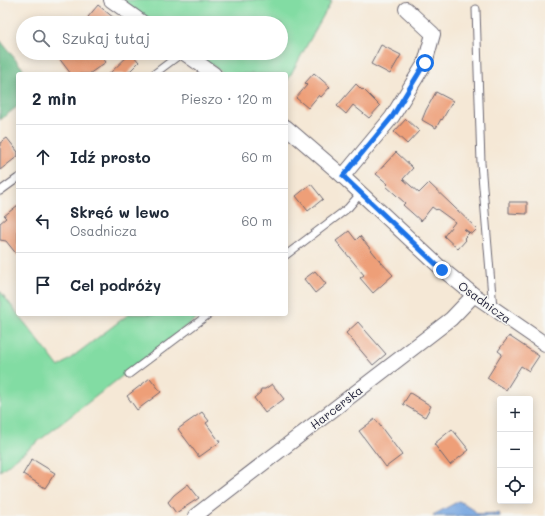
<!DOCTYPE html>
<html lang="pl">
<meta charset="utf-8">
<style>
:root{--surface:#fff;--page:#f6f6f7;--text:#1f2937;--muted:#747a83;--line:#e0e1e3}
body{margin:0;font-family:Mali,sans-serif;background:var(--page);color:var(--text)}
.controls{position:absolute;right:12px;bottom:12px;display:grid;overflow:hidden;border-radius:4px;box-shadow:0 2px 10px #0003}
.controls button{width:36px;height:36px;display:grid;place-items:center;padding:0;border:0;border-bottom:1px solid var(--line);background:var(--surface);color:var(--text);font:20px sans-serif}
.stop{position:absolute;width:12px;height:12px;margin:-9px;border:3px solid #1a73e8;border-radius:50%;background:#fff}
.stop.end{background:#1a73e8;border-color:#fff;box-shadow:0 1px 4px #0008}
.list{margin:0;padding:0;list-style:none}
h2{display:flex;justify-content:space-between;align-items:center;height:52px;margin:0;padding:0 16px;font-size:17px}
h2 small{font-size:13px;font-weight:400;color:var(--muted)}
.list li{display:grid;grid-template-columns:26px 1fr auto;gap:12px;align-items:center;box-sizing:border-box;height:64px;padding:0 16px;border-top:1px solid var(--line)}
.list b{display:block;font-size:15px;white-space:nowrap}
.list p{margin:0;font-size:13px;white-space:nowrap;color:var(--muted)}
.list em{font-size:13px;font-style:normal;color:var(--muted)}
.icon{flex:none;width:22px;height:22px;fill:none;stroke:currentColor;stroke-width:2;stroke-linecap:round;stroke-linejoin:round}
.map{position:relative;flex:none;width:545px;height:516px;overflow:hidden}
.search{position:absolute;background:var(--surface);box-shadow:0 2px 10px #0003;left:16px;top:16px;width:272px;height:44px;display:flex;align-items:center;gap:10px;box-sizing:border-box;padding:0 14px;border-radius:22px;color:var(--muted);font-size:15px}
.panel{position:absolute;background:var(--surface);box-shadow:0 2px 10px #0003;left:16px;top:72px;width:272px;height:244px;border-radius:4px}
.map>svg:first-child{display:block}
.green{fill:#82dca3;stroke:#527f6f}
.forest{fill:#69bc89;stroke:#466f62}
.water{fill:#77a6e0;stroke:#4c648e}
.building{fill:#ee9f78}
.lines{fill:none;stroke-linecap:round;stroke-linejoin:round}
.lane-casing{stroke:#6c6771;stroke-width:9}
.street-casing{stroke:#6c6771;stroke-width:16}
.lane{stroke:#fff;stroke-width:7}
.street{stroke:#fff;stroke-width:14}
.route{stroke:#1a73e8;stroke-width:5}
.labels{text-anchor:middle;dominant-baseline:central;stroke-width:3;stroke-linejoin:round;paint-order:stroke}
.street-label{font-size:12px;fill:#22223b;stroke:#f6f6f2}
</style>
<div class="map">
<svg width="545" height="516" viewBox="0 0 545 516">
<rect width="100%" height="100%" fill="#f6f6f2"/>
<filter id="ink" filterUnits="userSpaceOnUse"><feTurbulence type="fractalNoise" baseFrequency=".025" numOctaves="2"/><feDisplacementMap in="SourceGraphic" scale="8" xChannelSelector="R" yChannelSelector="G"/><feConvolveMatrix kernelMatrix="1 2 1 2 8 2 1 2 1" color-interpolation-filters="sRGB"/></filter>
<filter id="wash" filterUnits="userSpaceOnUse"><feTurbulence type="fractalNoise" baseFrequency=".012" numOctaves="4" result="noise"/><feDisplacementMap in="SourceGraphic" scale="16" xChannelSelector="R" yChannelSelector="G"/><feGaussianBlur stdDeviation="0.9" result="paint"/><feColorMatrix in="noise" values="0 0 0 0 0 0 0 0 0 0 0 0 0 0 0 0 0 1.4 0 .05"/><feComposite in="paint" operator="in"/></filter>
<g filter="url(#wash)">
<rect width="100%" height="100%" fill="#f5e8d6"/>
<path class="green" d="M 124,0 L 332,0 L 286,83 L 286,74 L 226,74 L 193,53 L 281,53 L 281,23 L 152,23 L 122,1 Z
M 0,291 L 59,367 L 129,314 L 202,314 L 0,471 Z"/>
<path class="forest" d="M 0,40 L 27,74 L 18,74 L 18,106 L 0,120 Z"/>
<path class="water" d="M 459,501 L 470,507 L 478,514 L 499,513 L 500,516 L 434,516 L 433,515 Z"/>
<g id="blocks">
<path class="building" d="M 98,5 L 120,23 L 95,23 L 88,17 Z
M 381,45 L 401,55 L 390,74 L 371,64 Z
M 55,53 L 98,53 L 106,62 L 89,74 L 71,74 Z
M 131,53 L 139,62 L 127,74 L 109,74 Z
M 314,73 L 330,87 L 321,97 L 319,95 L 308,108 L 296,98 L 307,85 L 305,83 Z
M 356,84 L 362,90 L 363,89 L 380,106 L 369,118 L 353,105 L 346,114 L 337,106 Z
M 436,92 L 453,101 L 442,120 L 441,119 L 436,128 L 422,120 L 426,110 Z
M 406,119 L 419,131 L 407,144 L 394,132 Z
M 7,138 L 18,152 L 18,156 L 0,170 L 0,143 Z
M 396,152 L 413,168 L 403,179 L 419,193 L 429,183 L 477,229 L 472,234 L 464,229 L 469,233 L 464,238 L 466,240 L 458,249 L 444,236 L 455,222 L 437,209 L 436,210 L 432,207 L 421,221 L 403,205 L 405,203 L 386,186 L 388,184 L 376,174 Z
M 311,184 L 323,199 L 308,211 L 296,196 Z
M 509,202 L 527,202 L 527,214 L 509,213 Z
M 18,205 L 18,256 L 6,241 L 0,240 L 0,223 L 6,218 L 4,216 Z
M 349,231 L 356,240 L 360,236 L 380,261 L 393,275 L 373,293 L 360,278 L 364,275 L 336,241 Z
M 315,271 L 326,284 L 315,293 L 304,279 Z
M 358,322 L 386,354 L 373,365 L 346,333 Z
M 509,336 L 539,356 L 529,371 L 521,366 L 506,390 L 487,378 L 502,354 L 498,351 Z
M 150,378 L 161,392 L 137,410 L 127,396 Z
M 272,384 L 284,399 L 265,413 L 254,398 L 260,393 L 261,389 L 265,389 Z
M 410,393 L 431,406 L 425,417 L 403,404 Z
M 202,412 L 209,421 L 206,423 L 220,442 L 199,457 L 178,429 Z
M 375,419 L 402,455 L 386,467 L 359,431 Z
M 452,429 L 469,450 L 450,465 L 434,444 Z
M 32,459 L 55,473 L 45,488 L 23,474 Z
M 188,484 L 199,498 L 176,513 L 168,502 L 174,495 Z"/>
</g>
</g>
<g filter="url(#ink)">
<use href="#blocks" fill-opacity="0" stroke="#6c6771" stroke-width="1"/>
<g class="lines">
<defs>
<path id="lane" d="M 476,9 L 481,163 L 493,308
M 154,74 L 182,53
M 0,191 L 18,178
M 286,255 L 348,208 L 361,193
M 129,374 L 209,314"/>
<path id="street" d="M 111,0 L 143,23
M 184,53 L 214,74
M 286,127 L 337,171 L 443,270 L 474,295 L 545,344
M 343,176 L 392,117 L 425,63 L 433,34 L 406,9
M 195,516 L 451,319 L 474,295"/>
</defs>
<use href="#lane" class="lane-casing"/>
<use href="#street" class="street-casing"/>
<use href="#lane" class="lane"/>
<use href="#street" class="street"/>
</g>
</g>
<g class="lines" filter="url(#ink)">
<path class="route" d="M 425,63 L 392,117 L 343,176 L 442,270"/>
</g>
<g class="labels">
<g class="street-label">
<text transform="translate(485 302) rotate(36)">Osadnicza</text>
<text transform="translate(336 407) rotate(-38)">Harcerska</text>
</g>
</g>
</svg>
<div class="controls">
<button>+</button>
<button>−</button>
<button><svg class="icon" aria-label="locate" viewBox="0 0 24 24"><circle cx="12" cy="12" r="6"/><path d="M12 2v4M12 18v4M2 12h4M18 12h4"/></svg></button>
</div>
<div class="stop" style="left:425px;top:63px"></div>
<div class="stop end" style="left:442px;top:270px"></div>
<div class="search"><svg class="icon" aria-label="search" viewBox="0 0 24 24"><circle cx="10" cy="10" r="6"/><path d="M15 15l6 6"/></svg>Szukaj tutaj</div>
<section class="panel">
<h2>2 min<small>Pieszo · 120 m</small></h2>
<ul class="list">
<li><svg class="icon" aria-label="ahead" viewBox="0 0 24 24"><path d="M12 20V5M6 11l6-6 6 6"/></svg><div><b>Idź prosto</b></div><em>60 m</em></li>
<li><svg class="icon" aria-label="left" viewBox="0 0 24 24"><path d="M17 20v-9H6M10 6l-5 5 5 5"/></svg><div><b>Skręć w lewo</b><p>Osadnicza</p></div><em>60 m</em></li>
<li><svg class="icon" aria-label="arrive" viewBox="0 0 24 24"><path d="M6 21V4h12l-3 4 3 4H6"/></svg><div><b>Cel podróży</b></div></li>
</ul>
</section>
</div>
